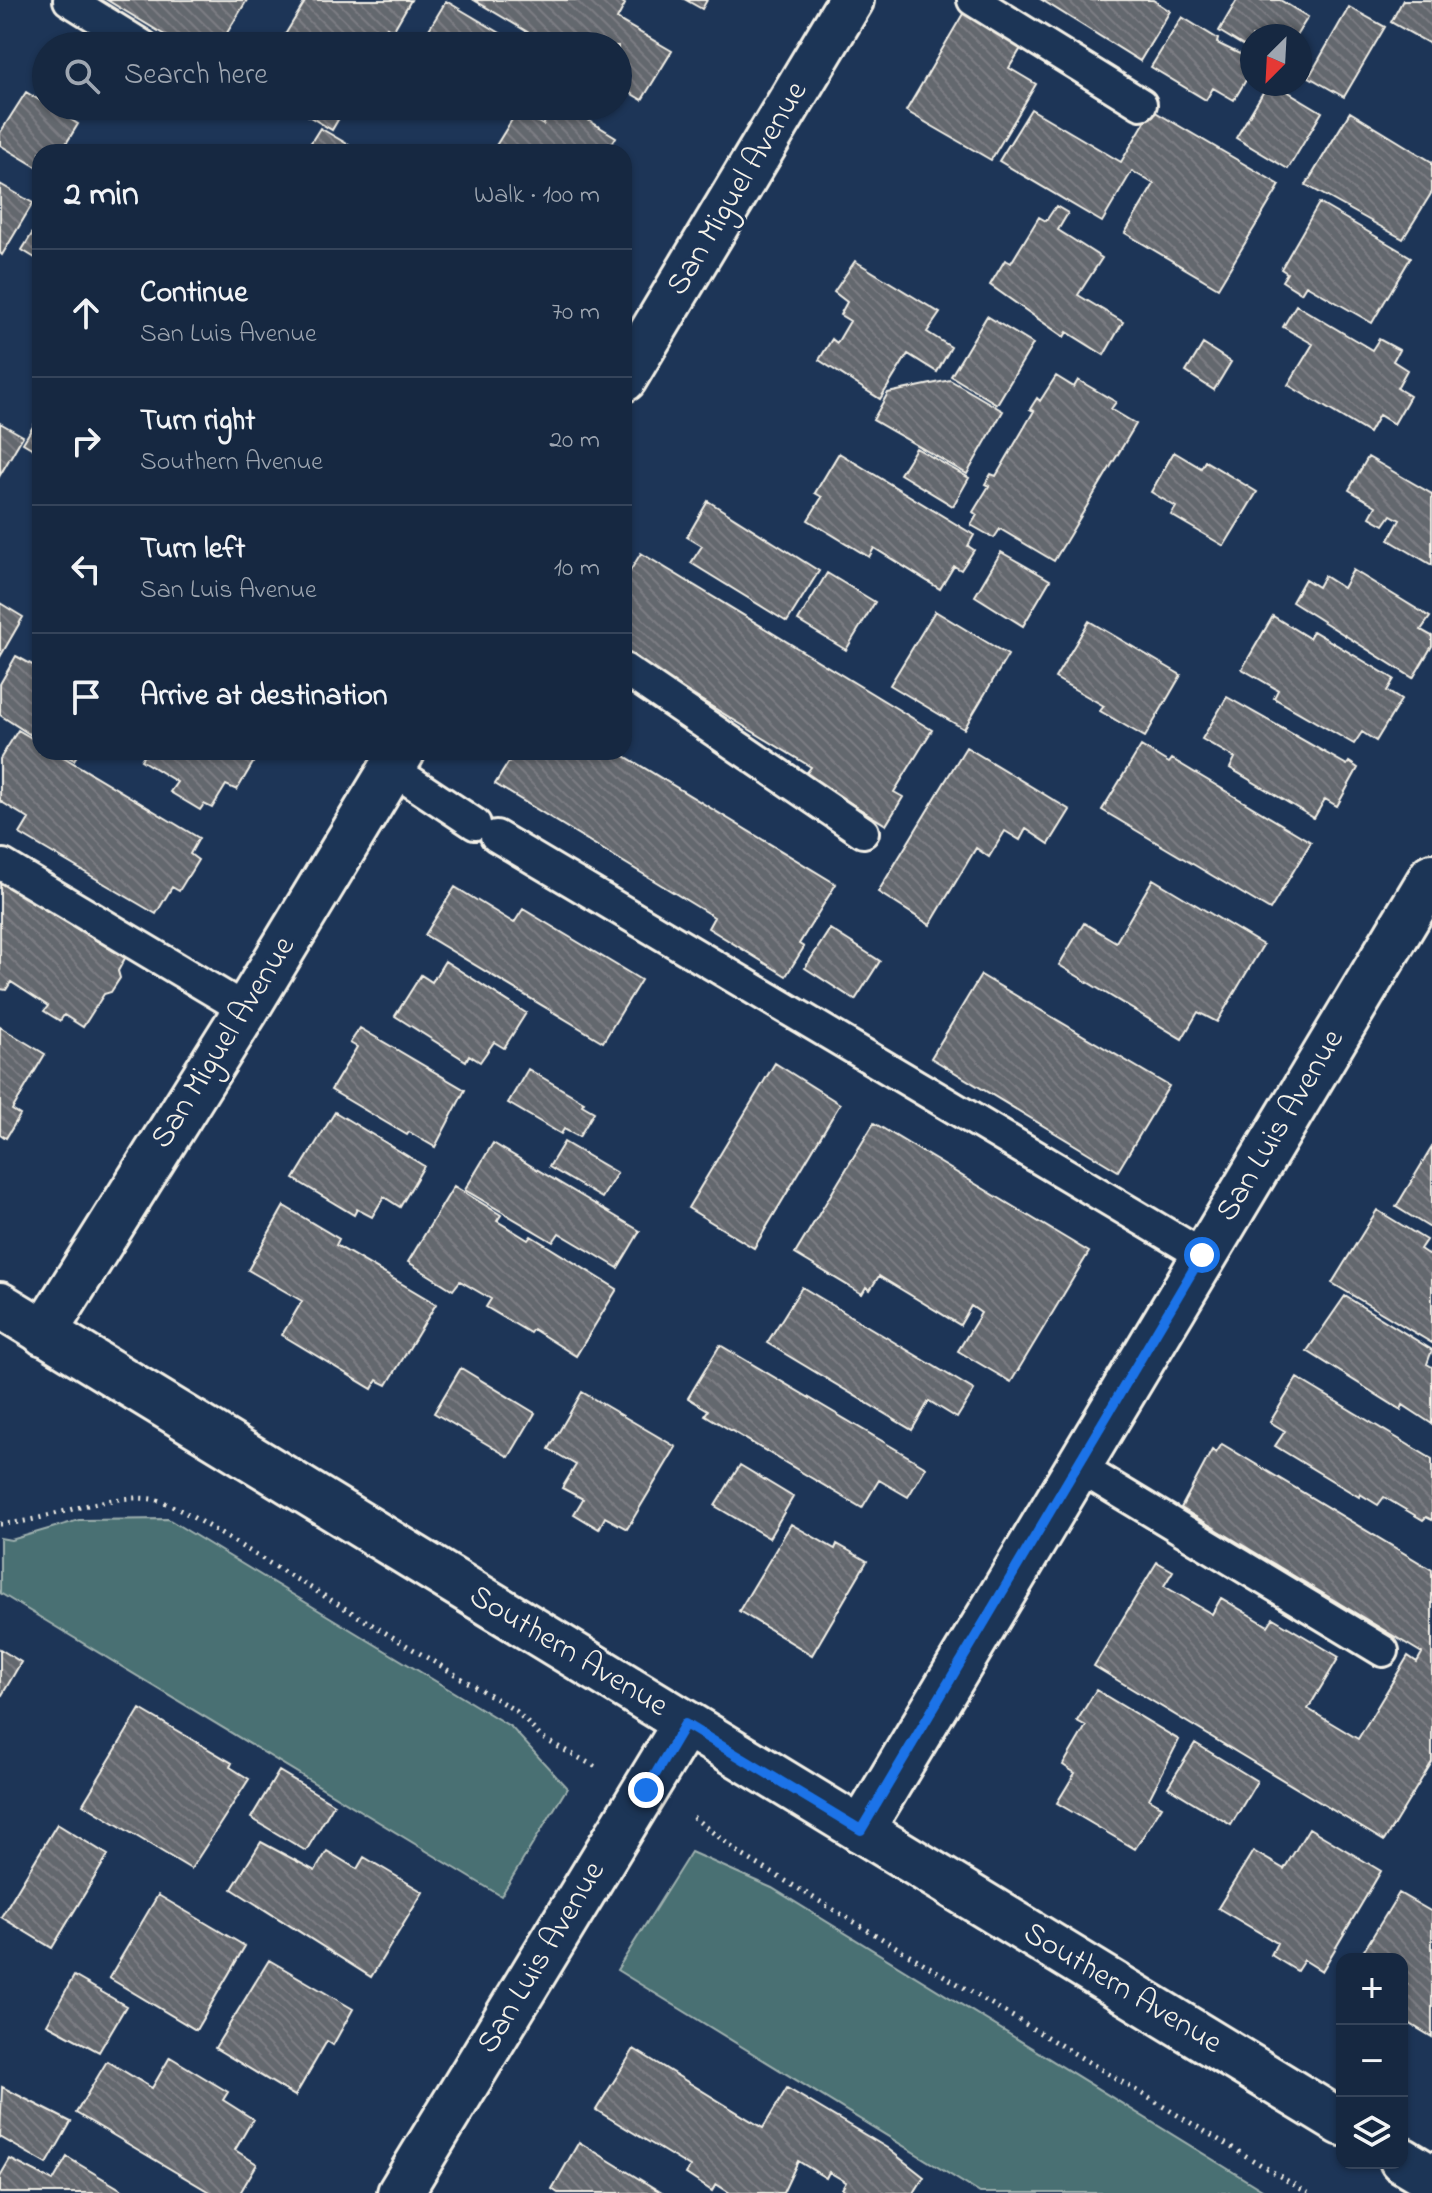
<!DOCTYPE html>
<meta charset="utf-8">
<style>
:root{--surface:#162841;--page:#1f3048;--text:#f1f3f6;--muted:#9ea6b1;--line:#35445a}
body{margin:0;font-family:"Indie Flower",sans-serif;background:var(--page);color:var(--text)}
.controls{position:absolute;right:24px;bottom:24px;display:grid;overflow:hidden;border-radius:16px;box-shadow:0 2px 6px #0004}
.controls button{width:72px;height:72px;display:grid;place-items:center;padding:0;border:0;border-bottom:2px solid var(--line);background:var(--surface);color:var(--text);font:40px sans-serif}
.compass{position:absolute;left:1240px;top:24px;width:72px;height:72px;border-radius:50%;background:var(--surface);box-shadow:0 2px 6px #0004;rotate:204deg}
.stop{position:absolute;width:24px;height:24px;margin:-18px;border:6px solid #1a73e8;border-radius:50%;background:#fff}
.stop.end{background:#1a73e8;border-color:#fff;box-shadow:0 2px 8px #0008}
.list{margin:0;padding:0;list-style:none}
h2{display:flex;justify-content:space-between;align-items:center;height:104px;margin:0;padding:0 32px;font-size:34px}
h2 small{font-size:26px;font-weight:400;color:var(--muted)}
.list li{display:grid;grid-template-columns:52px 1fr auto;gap:24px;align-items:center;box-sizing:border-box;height:128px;padding:0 32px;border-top:2px solid var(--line)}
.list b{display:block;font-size:30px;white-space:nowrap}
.list p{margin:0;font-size:26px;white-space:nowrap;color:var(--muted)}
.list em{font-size:26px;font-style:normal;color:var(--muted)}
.icon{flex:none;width:44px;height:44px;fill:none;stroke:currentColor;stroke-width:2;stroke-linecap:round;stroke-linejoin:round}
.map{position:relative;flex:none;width:1432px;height:2193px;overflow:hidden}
.search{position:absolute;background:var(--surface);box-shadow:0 2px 6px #0004;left:32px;top:32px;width:600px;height:88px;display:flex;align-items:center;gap:20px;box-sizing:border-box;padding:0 28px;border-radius:44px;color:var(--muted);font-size:30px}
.panel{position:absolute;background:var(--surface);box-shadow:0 2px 6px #0004;left:32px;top:144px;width:600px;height:616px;border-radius:24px}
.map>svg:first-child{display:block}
.green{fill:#486f73;stroke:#9eb0ae;stroke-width:2}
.building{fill:url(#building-back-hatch);stroke:#f4f1e8;stroke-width:2}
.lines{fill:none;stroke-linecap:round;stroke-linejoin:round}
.service-casing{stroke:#f4f1e8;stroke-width:36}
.minor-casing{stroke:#f4f1e8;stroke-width:50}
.tertiary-casing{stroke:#f4f1e8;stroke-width:50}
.path{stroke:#f4f1e8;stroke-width:5;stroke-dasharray:2 6;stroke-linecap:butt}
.service{stroke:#1d3557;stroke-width:30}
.minor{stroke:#1d3557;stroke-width:44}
.tertiary{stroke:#1d3557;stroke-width:44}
.route{stroke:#1a73e8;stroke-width:10}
.labels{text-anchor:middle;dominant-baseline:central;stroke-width:6;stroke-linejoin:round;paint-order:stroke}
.street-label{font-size:32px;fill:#f4f1e8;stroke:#1d3557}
</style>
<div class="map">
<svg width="1432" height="2193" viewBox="0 0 1432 2193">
<defs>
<pattern id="building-back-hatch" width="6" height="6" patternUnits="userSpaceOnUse" patternTransform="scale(2)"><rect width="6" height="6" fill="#64676e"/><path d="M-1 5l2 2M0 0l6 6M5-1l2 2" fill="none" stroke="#7b7d83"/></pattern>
</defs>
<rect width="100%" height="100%" fill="#1d3557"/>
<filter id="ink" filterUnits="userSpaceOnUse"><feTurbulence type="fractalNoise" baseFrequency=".0125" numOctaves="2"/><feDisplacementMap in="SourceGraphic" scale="16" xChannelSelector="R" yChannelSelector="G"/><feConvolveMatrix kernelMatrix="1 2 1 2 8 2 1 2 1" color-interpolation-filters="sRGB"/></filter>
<g filter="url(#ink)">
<path class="green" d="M 168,1519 L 511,1727 L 567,1788 L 501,1896 L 0,1593 L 0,1538 L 11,1540 L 79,1520 Z
M 691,1852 L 772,1888 L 1267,2193 L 980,2193 L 617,1970 Z"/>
<path class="building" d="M 107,0 L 247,0 L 219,46 L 183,46 Z
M 306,0 L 411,0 L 393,31 L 387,27 L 375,46 L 286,46 L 280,43 Z
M 474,0 L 619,0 L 625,4 L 617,19 L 672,51 L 642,100 L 618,86 L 618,46 L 551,46 Z
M 686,0 L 707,0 L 702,9 Z
M 1042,0 L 1153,0 L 1170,11 L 1140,61 Z
M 1237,0 L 1280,0 L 1308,17 L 1296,36 L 1252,36 L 1252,51 L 1219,31 Z
M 1403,0 L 1432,0 L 1432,45 L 1391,22 Z
M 446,1 L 507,37 L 501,46 L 419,46 Z
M 1349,7 L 1385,27 L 1344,97 L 1309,77 Z
M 964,12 L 1023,45 L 1009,68 L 1036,84 L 991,160 L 906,111 Z
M 1182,17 L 1218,39 L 1217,43 L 1252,60 L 1252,70 L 1234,100 L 1213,88 L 1206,100 L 1151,67 Z
M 1268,84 L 1275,84 L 1322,112 L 1288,169 L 1236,138 Z
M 26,92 L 78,124 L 61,152 L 40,152 L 40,169 L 0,145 L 0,133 Z
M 292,106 L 346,106 L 332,130 Z
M 555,106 L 565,106 L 616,137 L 607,152 L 492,152 L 518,110 L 543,125 Z
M 1031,109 L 1121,162 L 1152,110 L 1280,185 L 1218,288 L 1125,233 L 1154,184 L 1132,171 L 1102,222 L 999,161 Z
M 1350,112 L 1432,162 L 1432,192 L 1403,239 L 1306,185 Z
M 320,128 L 361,152 L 305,152 Z
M 0,184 L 33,203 L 2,255 L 0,253 Z
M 1319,203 L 1411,257 L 1372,323 L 1306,285 L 1301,293 L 1282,281 L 1287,273 L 1281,269 Z
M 1056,206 L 1068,213 L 1058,230 L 1102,258 L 1078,295 L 1123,322 L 1104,355 L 1067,332 L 1064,337 L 990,285 L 1005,260 L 1011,263 L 1039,217 L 1046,221 Z
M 40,221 L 40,261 L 22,250 Z
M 855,261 L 940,313 L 927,332 L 951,347 L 937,372 L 908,354 L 880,399 L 819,360 L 832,339 L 837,343 L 850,321 L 840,315 L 847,302 L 834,292 Z
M 1296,305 L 1372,350 L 1379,339 L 1399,350 L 1393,361 L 1407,370 L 1397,388 L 1410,396 L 1394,424 L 1379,415 L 1369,433 L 1288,385 L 1313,344 L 1283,327 Z
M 987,316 L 1033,344 L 997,404 L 951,376 Z
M 1203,344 L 1231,362 L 1214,390 L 1186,372 Z
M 1056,376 L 1074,387 L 1078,380 L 1116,402 L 1111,409 L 1136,424 L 1054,561 L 1000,529 L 994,538 L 971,525 L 977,515 L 973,512 L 989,486 L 985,484 L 991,474 L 996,476 L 1034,411 L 1030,409 L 1037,398 L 1040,401 Z
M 950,380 L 1003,411 L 967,474 L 873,420 L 888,393 Z
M 40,415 L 40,453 L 23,443 Z
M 0,423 L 23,436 L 0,475 Z
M 916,448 L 969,478 L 953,506 L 900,474 Z
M 1174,452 L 1201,468 L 1205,461 L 1257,492 L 1224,546 L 1171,515 L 1176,507 L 1151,492 Z
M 839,453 L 974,535 L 968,546 L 974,550 L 961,570 L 954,566 L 940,589 L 874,548 L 869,557 L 808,520 L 822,497 L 815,493 Z
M 1368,457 L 1432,494 L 1432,565 L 1389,540 L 1400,520 L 1391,515 L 1384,525 L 1370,517 L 1376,506 L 1349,490 Z
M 708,501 L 819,571 L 787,622 L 691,563 L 702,546 L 687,537 Z
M 1001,552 L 1050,580 L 1023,626 L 975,596 Z
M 641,553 L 932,730 L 894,792 L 903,797 L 886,825 L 805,775 L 811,767 L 624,653 L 624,581 Z
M 1353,570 L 1430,617 L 1421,630 L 1432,636 L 1432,646 L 1413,678 L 1292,602 L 1305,579 L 1318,587 L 1324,576 L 1343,588 Z
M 827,573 L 875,602 L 846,650 L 798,621 Z
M 0,603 L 23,617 L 0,657 Z
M 935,611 L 1008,655 L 964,729 L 890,685 Z
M 1273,616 L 1309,638 L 1313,631 L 1394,679 L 1387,691 L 1401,700 L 1376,741 L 1362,732 L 1354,744 L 1274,698 L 1278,690 L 1242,669 Z
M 1089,621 L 1181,675 L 1145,737 L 1100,711 L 1104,706 L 1055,678 Z
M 16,656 L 40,669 L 40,741 L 0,715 L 0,684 Z
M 1227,697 L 1347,765 L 1349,762 L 1358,768 L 1337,806 L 1325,799 L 1314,818 L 1230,768 L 1235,758 L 1202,739 Z
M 18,730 L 40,743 L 40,752 L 55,752 L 199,838 L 190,854 L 198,860 L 179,891 L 172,887 L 156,914 L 20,834 L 29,819 L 0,801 L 0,759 Z
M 1141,746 L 1169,763 L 1172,759 L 1311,842 L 1270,910 L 1102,810 Z
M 966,747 L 1070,810 L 1049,844 L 1026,829 L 1020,840 L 1005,831 L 989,857 L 976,848 L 930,925 L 878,892 Z
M 59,752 L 79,752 L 74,760 Z
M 146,752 L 250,752 L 257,756 L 237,790 L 226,785 L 212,808 L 204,804 L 200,810 L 170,792 L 177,782 L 141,760 Z
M 515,752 L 618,752 L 836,884 L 799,944 L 804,947 L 786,976 L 708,928 L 714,917 L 495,784 Z
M 1153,879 L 1263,945 L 1217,1022 L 1198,1012 L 1182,1039 L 1059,965 L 1084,923 L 1116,942 Z
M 0,881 L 125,958 L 118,971 L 120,978 L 111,992 L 104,994 L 83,1027 L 64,1015 L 60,1021 L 44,1011 L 48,1006 L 11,982 L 6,990 L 0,989 Z
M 455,887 L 514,923 L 523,909 L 641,980 L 603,1042 L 425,935 Z
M 830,929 L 880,961 L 855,1000 L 805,968 Z
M 445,961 L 526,1013 L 504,1048 L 494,1042 L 480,1062 L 469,1055 L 466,1061 L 395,1016 L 421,975 L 432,982 Z
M 981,975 L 1169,1086 L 1118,1171 L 931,1058 Z
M 0,1027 L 45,1054 L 12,1110 L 20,1115 L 6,1138 L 0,1134 Z
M 360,1028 L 465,1090 L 435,1147 L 409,1132 L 407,1135 L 331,1090 L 357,1047 L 350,1043 Z
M 775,1063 L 840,1104 L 754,1248 L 688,1208 Z
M 528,1069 L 584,1102 L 582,1105 L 594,1112 L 579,1137 L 564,1129 L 561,1134 L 508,1103 Z
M 335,1112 L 424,1166 L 400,1207 L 384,1197 L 372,1217 L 357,1209 L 354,1215 L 294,1179 Z
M 874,1123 L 1089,1252 L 1011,1382 L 958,1351 L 981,1313 L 971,1306 L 960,1325 L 879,1276 L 870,1290 L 866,1287 L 862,1294 L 795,1254 Z
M 564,1142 L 617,1173 L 602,1198 L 549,1167 Z
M 493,1143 L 640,1231 L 618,1268 L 559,1233 L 553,1242 L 465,1190 Z
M 1432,1147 L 1432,1229 L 1396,1207 Z
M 454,1186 L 501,1215 L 497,1221 L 528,1240 L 531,1236 L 617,1289 L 576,1356 L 533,1329 L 530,1333 L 486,1307 L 491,1299 L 460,1281 L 453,1290 L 408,1262 Z
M 284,1206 L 339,1239 L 336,1245 L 436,1304 L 387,1385 L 377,1380 L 372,1389 L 282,1335 L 302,1301 L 248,1270 Z
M 1377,1210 L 1426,1240 L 1420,1249 L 1432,1257 L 1432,1343 L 1332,1283 Z
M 802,1287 L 974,1390 L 957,1418 L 929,1401 L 912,1430 L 767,1343 Z
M 1345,1296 L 1432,1350 L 1427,1364 L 1432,1367 L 1432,1424 L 1403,1405 L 1401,1410 L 1307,1351 Z
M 720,1345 L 926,1467 L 908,1497 L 879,1480 L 862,1508 L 705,1415 L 708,1410 L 688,1398 Z
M 461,1368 L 535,1413 L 509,1457 L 434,1413 Z
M 1297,1378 L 1432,1459 L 1432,1520 L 1426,1517 L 1423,1520 L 1384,1497 L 1378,1505 L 1360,1494 L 1359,1497 L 1275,1446 L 1285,1431 L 1270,1422 Z
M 582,1392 L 676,1447 L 627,1529 L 605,1517 L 599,1529 L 574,1514 L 583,1499 L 562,1488 L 576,1465 L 549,1449 Z
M 1222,1444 L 1432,1570 L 1432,1762 L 1384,1841 L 1094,1666 L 1157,1562 L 1173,1571 L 1164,1586 L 1212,1614 L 1221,1598 L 1268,1626 L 1273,1618 L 1339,1657 L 1308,1709 L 1358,1739 L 1408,1656 L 1417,1662 L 1422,1653 L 1181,1508 L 1212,1450 L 1216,1453 Z
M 740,1465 L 793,1497 L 769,1538 L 715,1506 Z
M 791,1524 L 835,1549 L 837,1544 L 867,1561 L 812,1655 L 739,1611 Z
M 0,1649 L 21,1662 L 2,1695 L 0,1694 Z
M 1096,1690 L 1179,1740 L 1149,1799 L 1162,1806 L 1135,1849 L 1057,1803 L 1075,1773 L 1063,1765 L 1086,1726 L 1077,1721 Z
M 140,1709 L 232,1763 L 230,1767 L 249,1779 L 191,1869 L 83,1804 Z
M 1195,1743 L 1257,1781 L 1231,1825 L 1168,1787 Z
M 279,1771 L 334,1804 L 306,1851 L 251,1818 Z
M 57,1824 L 108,1855 L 52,1948 L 1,1917 Z
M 1309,1828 L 1381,1871 L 1322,1971 L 1304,1960 L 1297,1971 L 1271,1955 L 1277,1943 L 1218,1908 L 1253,1851 L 1284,1869 Z
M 261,1842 L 315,1871 L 327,1851 L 357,1869 L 364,1857 L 423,1892 L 371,1977 L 232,1889 Z
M 1399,1893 L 1432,1912 L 1432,2037 L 1402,2019 L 1402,1994 L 1407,1984 L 1402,1981 L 1402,1959 L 1360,1957 Z
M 158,1895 L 245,1946 L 196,2030 L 109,1978 Z
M 269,1960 L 353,2009 L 333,2045 L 327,2041 L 295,2096 L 215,2048 Z
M 74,1976 L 126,2006 L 99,2052 L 47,2024 Z
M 634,2049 L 763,2128 L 787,2088 L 887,2148 L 924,2177 L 914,2193 L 848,2193 L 842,2189 L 846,2182 L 829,2172 L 826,2178 L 798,2161 L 783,2193 L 730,2193 L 716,2184 L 712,2191 L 686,2174 L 690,2167 L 596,2110 Z
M 170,2057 L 228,2092 L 223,2100 L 253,2119 L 235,2150 L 257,2164 L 240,2193 L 211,2193 L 76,2113 L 107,2061 L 152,2088 Z
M 2,2087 L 71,2122 L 47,2164 L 0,2137 Z
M 579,2142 L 662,2193 L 558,2193 L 552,2189 Z
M 67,2157 L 127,2193 L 0,2193 L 0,2176 L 10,2159 L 53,2181 Z"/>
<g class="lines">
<defs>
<path id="service" d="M 69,0 L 143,46
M 973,0 L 1141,104
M 624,669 L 863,832
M 392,769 L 475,824
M 496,836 L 1202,1255
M 3,865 L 246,1010
M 1077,1466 L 1383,1651"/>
<path id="minor" d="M 624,379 L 851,0
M 44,1333 L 246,1010 L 402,752
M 861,1830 L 1432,876
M 400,2193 L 685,1724"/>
<path id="tertiary" d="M 0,1305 L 1342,2123
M 1402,2160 L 1432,2178"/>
</defs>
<use href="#service" class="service-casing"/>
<use href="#minor" class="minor-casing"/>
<use href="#tertiary" class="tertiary-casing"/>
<path class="path" d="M 0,1524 C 51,1522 106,1490 157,1500 C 166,1502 177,1509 186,1513 L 516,1711 L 542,1738 L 596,1767
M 693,1817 L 742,1855 L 1308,2193"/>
<use href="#service" class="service"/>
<use href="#minor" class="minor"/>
<use href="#tertiary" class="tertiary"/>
</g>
</g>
<g class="lines" filter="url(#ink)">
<path class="route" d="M 646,1790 L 685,1724 L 861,1830 L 1202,1255"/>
</g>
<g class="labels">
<g class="street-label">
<text transform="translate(738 189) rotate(-59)">San Miguel Avenue</text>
<text transform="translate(224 1043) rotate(-58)">San Miguel Avenue</text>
<text transform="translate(1281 1126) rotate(-59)">San Luis Avenue</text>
<text transform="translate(568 1652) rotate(31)">Southern Avenue</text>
<text transform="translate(542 1958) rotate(-59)">San Luis Avenue</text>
<text transform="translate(1122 1989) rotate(31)">Southern Avenue</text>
</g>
</g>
</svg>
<div class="controls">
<button>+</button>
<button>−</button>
<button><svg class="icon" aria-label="layers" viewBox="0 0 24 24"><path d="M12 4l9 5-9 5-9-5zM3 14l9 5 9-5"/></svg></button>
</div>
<svg class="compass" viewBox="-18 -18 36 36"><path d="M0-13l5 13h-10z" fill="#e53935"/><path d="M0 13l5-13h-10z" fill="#9ea6b1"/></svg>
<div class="stop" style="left:1202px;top:1255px"></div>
<div class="stop end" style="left:646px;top:1790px"></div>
<div class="search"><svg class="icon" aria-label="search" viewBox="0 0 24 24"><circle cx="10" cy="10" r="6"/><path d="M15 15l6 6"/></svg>Search here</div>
<section class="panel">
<h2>2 min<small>Walk · 100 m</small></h2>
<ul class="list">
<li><svg class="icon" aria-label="ahead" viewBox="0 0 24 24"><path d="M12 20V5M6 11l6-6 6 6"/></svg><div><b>Continue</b><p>San Luis Avenue</p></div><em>70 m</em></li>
<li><svg class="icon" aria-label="right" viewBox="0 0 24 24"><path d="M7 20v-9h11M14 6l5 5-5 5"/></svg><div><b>Turn right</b><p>Southern Avenue</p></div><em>20 m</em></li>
<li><svg class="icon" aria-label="left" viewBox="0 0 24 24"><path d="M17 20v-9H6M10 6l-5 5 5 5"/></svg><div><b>Turn left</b><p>San Luis Avenue</p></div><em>10 m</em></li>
<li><svg class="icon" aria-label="arrive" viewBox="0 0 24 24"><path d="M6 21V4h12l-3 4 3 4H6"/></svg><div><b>Arrive at destination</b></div></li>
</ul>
</section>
</div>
